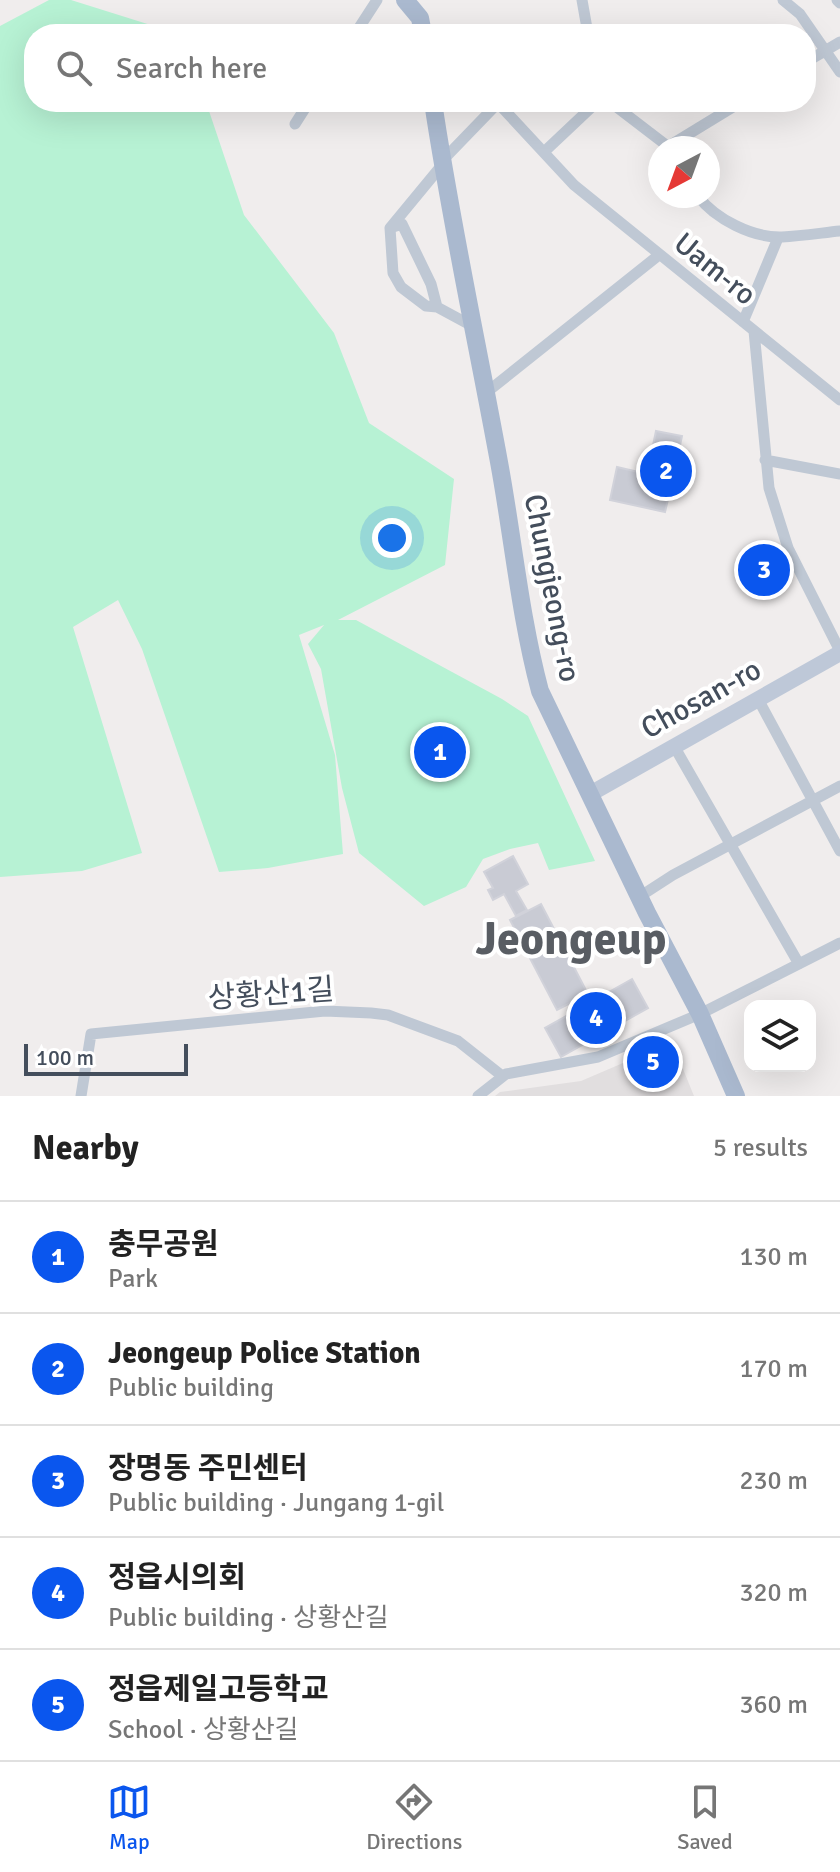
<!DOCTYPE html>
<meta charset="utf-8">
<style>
:root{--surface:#fff;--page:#f2f2f2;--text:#222;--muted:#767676;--line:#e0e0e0;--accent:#0a56ee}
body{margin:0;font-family:Signika,"Noto Sans KR",sans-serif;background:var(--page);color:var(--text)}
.controls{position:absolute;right:24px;bottom:24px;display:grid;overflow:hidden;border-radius:16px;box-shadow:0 8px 32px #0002}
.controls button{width:72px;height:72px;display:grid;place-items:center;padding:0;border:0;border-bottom:2px solid var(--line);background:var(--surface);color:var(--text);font:40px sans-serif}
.compass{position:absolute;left:648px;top:136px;width:72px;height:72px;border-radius:50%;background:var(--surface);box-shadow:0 8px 32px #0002;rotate:221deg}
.scale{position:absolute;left:24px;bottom:20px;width:164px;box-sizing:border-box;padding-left:8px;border:4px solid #444e5c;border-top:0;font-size:22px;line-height:28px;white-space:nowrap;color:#444e5c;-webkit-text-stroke:6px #fff;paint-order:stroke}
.you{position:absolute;left:392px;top:538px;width:28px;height:28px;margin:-20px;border:6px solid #fff;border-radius:50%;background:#1a73e8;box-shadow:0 0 0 12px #1a73e833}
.badge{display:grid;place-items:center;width:52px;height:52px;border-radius:50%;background:var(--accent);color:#fff;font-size:26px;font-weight:700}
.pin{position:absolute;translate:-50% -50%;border:4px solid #fff;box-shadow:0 2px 8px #0006}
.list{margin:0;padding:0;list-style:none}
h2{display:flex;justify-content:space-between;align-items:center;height:104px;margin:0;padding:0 32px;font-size:34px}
h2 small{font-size:26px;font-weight:400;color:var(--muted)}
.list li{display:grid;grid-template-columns:52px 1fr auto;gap:24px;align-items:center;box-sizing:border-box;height:112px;padding:0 32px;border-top:2px solid var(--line)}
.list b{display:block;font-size:30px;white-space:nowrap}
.list p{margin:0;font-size:26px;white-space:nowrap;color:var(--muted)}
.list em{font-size:26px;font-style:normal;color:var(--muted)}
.icon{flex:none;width:44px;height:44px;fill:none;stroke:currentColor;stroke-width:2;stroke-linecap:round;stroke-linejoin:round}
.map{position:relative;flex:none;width:840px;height:1096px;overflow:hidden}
.search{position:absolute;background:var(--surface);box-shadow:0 8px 32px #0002;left:24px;right:24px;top:24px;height:88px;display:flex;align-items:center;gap:20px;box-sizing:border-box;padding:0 28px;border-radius:32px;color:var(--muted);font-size:30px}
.sheet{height:664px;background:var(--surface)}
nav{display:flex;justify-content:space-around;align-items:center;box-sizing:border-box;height:112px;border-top:2px solid var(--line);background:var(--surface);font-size:22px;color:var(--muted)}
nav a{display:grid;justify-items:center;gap:4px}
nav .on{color:var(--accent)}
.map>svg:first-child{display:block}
.education{fill:#e1dedf}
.green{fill:#b7f2d4}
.building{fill:#c9cbd4;stroke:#d1d2da;stroke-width:2}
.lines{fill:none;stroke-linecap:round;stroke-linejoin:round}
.street{stroke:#bfc8d4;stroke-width:11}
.secondary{stroke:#bec8d8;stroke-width:16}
.primary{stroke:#aab9cf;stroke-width:18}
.labels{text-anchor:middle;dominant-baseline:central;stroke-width:8;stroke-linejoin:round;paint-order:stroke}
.street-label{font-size:30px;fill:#444e5c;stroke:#fff}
.town-label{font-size:46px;font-weight:bold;fill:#595d63;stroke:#fff}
</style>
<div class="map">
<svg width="840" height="1096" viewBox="0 0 840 1096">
<rect width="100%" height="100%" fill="#f0eded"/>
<path class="education" d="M 672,1042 L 694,1096 L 495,1096 L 500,1092 L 581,1081 Z"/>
<path class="green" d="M 49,0 L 71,0 L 157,27 L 163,34 L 34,34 L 34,102 L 206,102 L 244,215 L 334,333 L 369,423 L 454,479 L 445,565 L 338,620 L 356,620 L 502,699 L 528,716 L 595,861 L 549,870 L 538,843 L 510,849 L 483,859 L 466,887 L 424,906 L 359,853 L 342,788 L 321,669 L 308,644 L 324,625 L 299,635 L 335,755 L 343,854 L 268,868 L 219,872 L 142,649 L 118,600 L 73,627 L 142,853 L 82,871 L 0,877 L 0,26 Z"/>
<path class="building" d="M 656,431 L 682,436 L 676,464 L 685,466 L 681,484 L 672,482 L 665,512 L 610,500 L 617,467 L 647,474 Z
M 513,856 L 528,884 L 516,891 L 527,910 L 516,916 L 504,894 L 493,900 L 488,890 L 493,888 L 484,872 Z
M 541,904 L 588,994 L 557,1010 L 510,920 Z
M 632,979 L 648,1008 L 561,1057 L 545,1028 Z"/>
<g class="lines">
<path class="street" d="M 582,0 L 588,34
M 783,0 L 800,14 L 840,72
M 837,0 L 840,3
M 355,34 L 377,0
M 806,62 L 840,42
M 497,102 L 574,185 L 840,400
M 610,102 L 670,148
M 295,124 L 309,102
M 669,146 L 741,102
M 544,152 L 597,102
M 442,161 L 498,103
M 442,165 L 390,228 L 393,273 L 401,287 L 426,306 L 437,307 L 474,327
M 698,196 C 715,219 753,238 782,237 C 801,236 821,233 840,231
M 390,228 L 402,224 L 431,284 L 437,307
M 743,322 L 778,238
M 754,331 L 769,488 L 788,548 L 840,651
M 487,392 L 659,255
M 765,460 L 840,474
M 758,699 L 840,851
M 674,746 L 799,964
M 639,897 L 673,875 L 840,786
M 81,1096 L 91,1034 L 325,1011 L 371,1013 L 388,1015 L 458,1041 L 501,1075
M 478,1096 L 506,1074 L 598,1057 L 700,1014 L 840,943"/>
<path class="secondary" d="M 590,794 L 840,653"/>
<path class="primary" d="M 405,0 L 420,18 L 423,34
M 433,102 C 451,223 477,342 499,462 C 513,538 520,616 540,691 L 647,913 L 700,1014 L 736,1096"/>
</g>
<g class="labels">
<g class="street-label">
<text transform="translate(715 269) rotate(39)">Uam-ro</text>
<text transform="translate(552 588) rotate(79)">Chungjeong-ro</text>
<text transform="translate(701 699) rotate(-29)">Chosan-ro</text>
<text transform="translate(271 994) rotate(-4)">상황산1길</text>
</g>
<g class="town-label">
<text x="571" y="939">Jeongeup</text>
</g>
</g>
</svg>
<div class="controls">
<button><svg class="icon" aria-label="layers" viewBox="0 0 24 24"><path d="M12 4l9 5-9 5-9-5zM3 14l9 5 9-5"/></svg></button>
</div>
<svg class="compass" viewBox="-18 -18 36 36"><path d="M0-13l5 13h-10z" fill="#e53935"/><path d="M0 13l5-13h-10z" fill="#767676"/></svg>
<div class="scale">100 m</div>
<div class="you"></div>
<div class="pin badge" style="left:440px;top:752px">1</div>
<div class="pin badge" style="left:666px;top:471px">2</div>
<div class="pin badge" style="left:764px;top:570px">3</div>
<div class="pin badge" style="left:596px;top:1018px">4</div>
<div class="pin badge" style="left:653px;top:1062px">5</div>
<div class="search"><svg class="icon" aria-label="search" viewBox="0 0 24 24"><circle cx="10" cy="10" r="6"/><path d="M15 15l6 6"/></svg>Search here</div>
</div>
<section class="sheet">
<h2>Nearby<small>5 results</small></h2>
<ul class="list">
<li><span class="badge">1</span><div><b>충무공원</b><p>Park</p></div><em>130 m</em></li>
<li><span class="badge">2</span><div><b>Jeongeup Police Station</b><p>Public building</p></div><em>170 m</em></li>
<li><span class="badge">3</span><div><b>장명동 주민센터</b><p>Public building · Jungang 1-gil</p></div><em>230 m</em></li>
<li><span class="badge">4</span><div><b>정읍시의회</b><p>Public building · 상황산길</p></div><em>320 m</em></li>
<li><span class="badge">5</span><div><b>정읍제일고등학교</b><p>School · 상황산길</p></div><em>360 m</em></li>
</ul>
</section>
<nav>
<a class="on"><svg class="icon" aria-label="map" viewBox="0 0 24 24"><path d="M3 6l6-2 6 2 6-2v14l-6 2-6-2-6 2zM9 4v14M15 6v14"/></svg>Map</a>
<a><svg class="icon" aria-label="directions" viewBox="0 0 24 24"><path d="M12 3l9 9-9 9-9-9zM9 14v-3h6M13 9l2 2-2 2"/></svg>Directions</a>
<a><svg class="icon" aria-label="saved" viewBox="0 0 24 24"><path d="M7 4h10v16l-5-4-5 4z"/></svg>Saved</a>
</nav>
